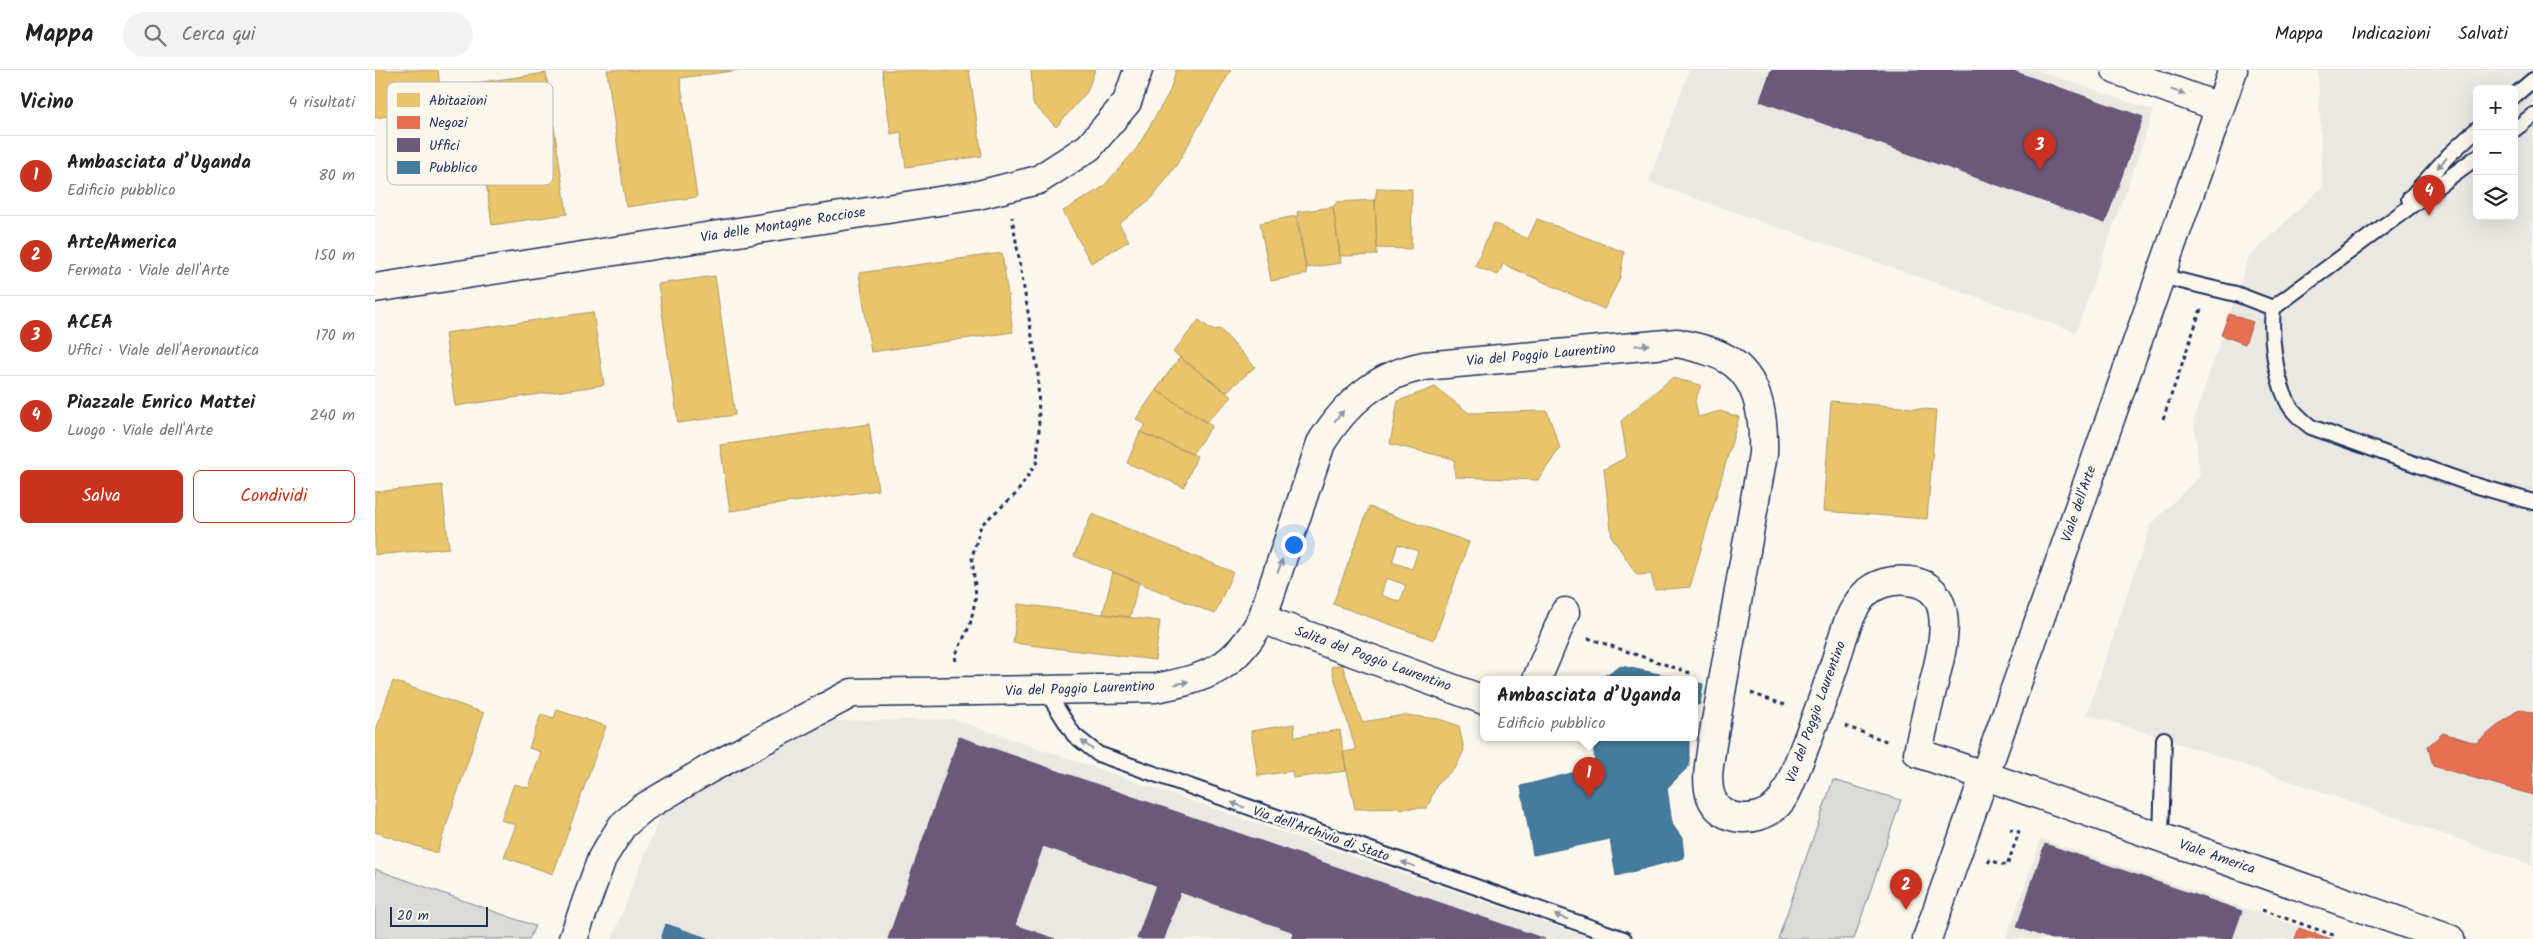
<!DOCTYPE html>
<html lang="it">
<meta charset="utf-8">
<style>
:root{--surface:#fff;--page:#f2f2f2;--text:#222;--muted:#767676;--line:#e0e0e0;--accent:#c8321e}
body{margin:0;font-family:Kalam,sans-serif;background:var(--page);color:var(--text)}
.controls{position:absolute;right:15px;top:15px;display:grid;overflow:hidden;border-radius:8px;box-shadow:0 5px 20px #0002}
.controls button{width:45px;height:45px;display:grid;place-items:center;padding:0;border:0;border-bottom:1px solid var(--line);background:var(--surface);color:var(--text);font:25px sans-serif}
.scale{position:absolute;left:15px;bottom:12px;width:98px;box-sizing:border-box;padding-left:5px;border:2px solid #1b2f5e;border-top:0;font-size:14px;line-height:18px;white-space:nowrap;color:#1b2f5e;-webkit-text-stroke:4px #fbf7ec;paint-order:stroke}
.you{position:absolute;left:918px;top:474px;width:18px;height:18px;margin:-12px;border:4px solid #fff;border-radius:50%;background:#1a73e8;box-shadow:0 0 0 8px #1a73e833}
.badge{display:grid;place-items:center;width:32px;height:32px;border-radius:50%;background:var(--accent);color:#fff;font-size:16px;font-weight:700}
.pin{position:absolute;translate:-50% -41px;filter:drop-shadow(0 1px 2px #0008)}
.pin::after{content:'';position:absolute;top:26px;width:18px;height:15px;background:inherit;clip-path:polygon(0 0,100% 0,50% 100%)}
.popup{position:absolute;left:1105px;top:606px;width:218px;height:65px;box-sizing:border-box;display:grid;place-content:center;border-radius:8px;background:var(--surface);filter:drop-shadow(0 1px 4px #0005);font-size:16px;white-space:nowrap;color:var(--muted)}
.popup b{font-size:19px;color:var(--text)}
.popup::after{content:'';position:absolute;left:50%;top:100%;margin-left:-10px;border:10px solid transparent;border-top-color:var(--surface)}
.list{margin:0;padding:0;list-style:none}
h2{display:flex;justify-content:space-between;align-items:center;height:65px;margin:0;padding:0 20px;font-size:21px}
h2 small{font-size:16px;font-weight:400;color:var(--muted)}
.list li{display:grid;grid-template-columns:32px 1fr auto;gap:15px;align-items:center;box-sizing:border-box;height:80px;padding:0 20px;border-top:1px solid var(--line)}
.list b{display:block;font-size:19px;white-space:nowrap}
.list p{margin:0;font-size:16px;white-space:nowrap;color:var(--muted)}
.list em{font-size:16px;font-style:normal;color:var(--muted)}
.actions{display:flex;gap:10px;padding:15px 20px}
.actions a{flex:1;padding:11px 0;border:1px solid var(--accent);border-radius:8px;text-align:center;font-size:18px;color:var(--accent)}
.actions .main{background:var(--accent);color:#fff}
.icon{flex:none;width:28px;height:28px;fill:none;stroke:currentColor;stroke-width:2;stroke-linecap:round;stroke-linejoin:round}
.map{position:relative;flex:none;width:2158px;height:869px;overflow:hidden}
header{display:flex;align-items:center;gap:30px;box-sizing:border-box;height:70px;padding:0 25px;background:var(--surface);border-bottom:1px solid var(--line)}
header strong{font-size:24px}
nav{display:flex;gap:28px;margin-inline-start:auto;font-size:18px}
.search{width:350px;height:45px;background:var(--page);display:flex;align-items:center;gap:12px;box-sizing:border-box;padding:0 18px;border-radius:28px;color:var(--muted);font-size:19px}
main{display:flex}
aside{flex:1;background:var(--surface)}
.map>svg:first-child{display:block}
.built{fill:#eae8e2;fill-rule:evenodd}
.green{fill:#dadad7;stroke:#7a849a}
.homes{fill:#e9c46a;stroke:#ab9766;fill-rule:evenodd}
.shops{fill:#e76f51;stroke:#aa5c55}
.offices{fill:#6d597a;stroke:#544c72}
.public{fill:#457b9d;stroke:#38648a}
.lines{fill:none;stroke-linecap:round;stroke-linejoin:round}
.lane-casing{stroke:#1b2f5e;stroke-width:18}
.street-casing{stroke:#1b2f5e;stroke-width:31}
.secondary-casing{stroke:#1b2f5e;stroke-width:31}
.path{stroke:#1b2f5e;stroke-width:3;stroke-dasharray:4 4;stroke-linecap:butt}
.lane{stroke:#fbf7ec;stroke-width:14}
.street{stroke:#fbf7ec;stroke-width:28}
.secondary{stroke:#fbf7ec;stroke-width:28}
.oneway{fill:#8b93a5}
.labels{text-anchor:middle;dominant-baseline:central;stroke-width:5;stroke-linejoin:round;paint-order:stroke}
.street-label{font-size:14px;fill:#1b2f5e;stroke:#fbf7ec}
.key{fill:#fbf7ec;stroke:#b8bbc1;stroke-width:1}
.key-label{font-size:14px;fill:#1b2f5e}
</style>
<header>
<strong>Mappa</strong>
<div class="search"><svg class="icon" aria-label="search" viewBox="0 0 24 24"><circle cx="10" cy="10" r="6"/><path d="M15 15l6 6"/></svg>Cerca qui</div>
<nav><a>Mappa</a><a>Indicazioni</a><a>Salvati</a></nav>
</header>
<main>
<aside>
<h2>Vicino<small>4 risultati</small></h2>
<ul class="list">
<li><span class="badge">1</span><div><b>Ambasciata d’Uganda</b><p>Edificio pubblico</p></div><em>80 m</em></li>
<li><span class="badge">2</span><div><b>Arte/America</b><p>Fermata · Viale dell'Arte</p></div><em>150 m</em></li>
<li><span class="badge">3</span><div><b>ACEA</b><p>Uffici · Viale dell'Aeronautica</p></div><em>170 m</em></li>
<li><span class="badge">4</span><div><b>Piazzale Enrico Mattei</b><p>Luogo · Viale dell'Arte</p></div><em>240 m</em></li>
</ul>
<div class="actions"><a class="main">Salva</a><a>Condividi</a></div>
</aside>
<div class="map">
<svg width="2158" height="869" viewBox="0 0 2158 869">
<rect width="100%" height="100%" fill="#fbf7ec"/>
<filter id="ink" filterUnits="userSpaceOnUse"><feTurbulence type="fractalNoise" baseFrequency=".02" numOctaves="2"/><feDisplacementMap in="SourceGraphic" scale="10" xChannelSelector="R" yChannelSelector="G"/><feConvolveMatrix kernelMatrix="1 2 1 2 8 2 1 2 1" color-interpolation-filters="sRGB"/></filter>
<g filter="url(#ink)">
<path class="built" d="M 1314,0 L 1663,0 L 1779,41 L 1701,262 L 1274,112 Z
M 1943,0 L 2158,0 L 2158,795 L 1840,685 L 1712,644 L 1776,454 L 1825,406 L 1819,349 L 1874,187 L 1948,116 ZM 2102,19 L 2139,19 L 2139,146 L 2102,146 Z
M 578,649 L 1218,869 L 237,869 L 288,738 L 452,651 Z
M 1666,769 L 1960,869 L 1631,869 Z"/>
<path class="green" d="M 1458,710 L 1526,730 L 1479,869 L 1403,869 Z
M 0,799 L 160,856 L 154,869 L 0,869 Z"/>
<path class="homes" d="M 0,0 L 63,0 L 65,18 L 171,3 L 192,144 L 117,155 L 100,33 L 0,48 Z
M 232,0 L 365,0 L 305,8 L 322,127 L 251,137 Z
M 507,0 L 594,0 L 607,86 L 531,97 L 526,62 L 516,64 Z
M 656,0 L 720,0 L 712,22 L 681,57 L 658,34 Z
M 801,0 L 856,0 L 802,94 L 778,127 L 744,154 L 754,171 L 716,193 L 688,141 L 728,117 L 762,78 L 795,21 Z
M 1002,118 L 1037,119 L 1036,179 L 1002,178 L 1000,130 Z
M 1000,130 L 1002,185 L 965,186 L 958,137 L 962,132 Z
M 958,137 L 966,193 L 931,198 L 922,142 Z
M 921,146 L 932,204 L 896,211 L 885,153 Z
M 1162,149 L 1249,182 L 1245,208 L 1229,239 L 1128,194 L 1123,205 L 1100,196 L 1119,153 L 1153,169 Z
M 627,183 L 638,262 L 496,282 L 484,203 Z
M 340,206 L 360,345 L 303,353 L 283,214 Z
M 218,242 L 229,315 L 80,336 L 70,263 Z
M 824,250 L 837,260 L 845,259 L 880,297 L 851,322 L 798,282 Z
M 805,287 L 857,327 L 831,352 L 781,320 Z
M 1297,308 L 1326,315 L 1320,331 L 1323,347 L 1345,341 L 1364,347 L 1315,517 L 1280,520 L 1276,504 L 1262,505 L 1237,467 L 1229,399 L 1252,387 L 1246,351 Z
M 1060,317 L 1094,343 L 1172,341 L 1185,378 L 1163,410 L 1080,407 L 1079,389 L 1015,374 L 1023,331 Z
M 781,320 L 837,356 L 817,384 L 765,362 L 771,355 L 761,349 Z
M 1456,331 L 1561,340 L 1552,449 L 1448,441 Z
M 494,354 L 503,420 L 355,441 L 345,375 Z
M 765,362 L 822,386 L 809,417 L 752,393 Z
M 67,415 L 74,478 L 0,485 L 0,422 Z
M 994,437 L 1094,472 L 1059,570 L 958,534 ZM 1023,474 L 1043,481 L 1037,499 L 1017,492 ZM 1011,508 L 1031,515 L 1025,532 L 1006,525 Z
M 717,444 L 858,502 L 840,544 L 699,486 Z
M 738,502 L 764,512 L 755,547 L 728,544 Z
M 643,534 L 785,551 L 780,590 L 638,573 Z
M 967,594 L 987,652 L 1030,645 L 1064,649 L 1084,656 L 1089,680 L 1081,697 L 1062,714 L 1052,738 L 980,739 L 968,682 L 981,680 L 956,597 Z
M 18,611 L 109,643 L 62,783 L 0,762 L 0,663 Z
M 182,640 L 231,656 L 178,804 L 129,787 L 141,755 L 126,750 L 139,714 L 154,718 L 166,682 L 154,678 L 166,644 L 179,648 Z
M 919,654 L 920,667 L 965,660 L 971,701 L 918,708 L 917,701 L 883,706 L 876,661 Z"/>
<path class="shops" d="M 1854,244 L 1878,252 L 1870,274 L 1846,265 Z
M 2144,639 L 2158,643 L 2158,725 L 2058,696 L 2053,676 L 2068,663 L 2101,673 Z
M 1924,858 L 1956,869 L 1920,869 Z"/>
<path class="offices" d="M 1396,0 L 1635,0 L 1768,47 L 1730,153 L 1385,31 Z
M 584,667 L 1170,869 L 916,869 L 919,862 L 805,822 L 789,869 L 762,869 L 781,815 L 668,776 L 640,855 L 680,869 L 513,869 Z
M 1670,774 L 1867,841 L 1857,869 L 1676,869 L 1642,857 Z"/>
<path class="public" d="M 1246,596 L 1308,609 L 1224,609 Z
M 1319,612 L 1328,614 L 1325,634 L 1319,637 Z
M 1218,667 L 1314,667 L 1314,696 L 1292,718 L 1297,754 L 1307,768 L 1309,788 L 1241,806 L 1235,769 L 1158,785 L 1146,716 L 1220,697 Z
M 291,854 L 335,869 L 286,869 Z"/>
<g class="lines">
<defs>
<path id="lane" d="M 2139,26 L 2158,10
M 2139,60 L 2158,45
M 2034,129 L 2074,85 L 2102,59
M 1785,206 L 1861,224 L 1898,238 L 2102,87
M 1898,238 C 1895,267 1900,305 1912,331 C 1917,342 1927,350 1936,357 L 2096,414 L 2158,432
M 671,621 L 699,665 L 723,684 L 1249,869
M 1786,768 L 1789,669"/>
<path id="street" d="M 1741,0 L 1844,37
M 0,218 L 603,125 L 663,110 L 714,77 L 752,32 L 763,0
M 887,549 L 1109,630
M 1162,609 L 1190,542
M 198,869 L 227,788 L 247,756 L 268,738 L 334,699 L 477,623 L 780,618 C 833,608 859,599 887,549 L 946,373 C 971,333 1002,305 1049,296 L 1302,273 C 1320,277 1341,281 1357,292 C 1386,313 1389,352 1388,384 L 1337,674 C 1335,691 1330,710 1336,727 C 1346,753 1382,753 1400,737 C 1412,727 1417,708 1423,694 C 1435,663 1447,633 1457,602 C 1466,577 1471,545 1489,525 C 1500,513 1518,509 1534,511 C 1588,517 1565,588 1557,620 C 1552,641 1547,662 1543,683 L 1608,705"/>
<path id="secondary" d="M 1608,705 L 2075,869
M 1552,869 L 1858,0"/>
</defs>
<use href="#lane" class="lane-casing"/>
<use href="#street" class="street-casing"/>
<use href="#secondary" class="secondary-casing"/>
<path class="path" d="M 1788,349 L 1826,239
M 1213,568 L 1318,604
M 581,591 L 580,586 L 595,555 L 601,526 L 597,487 L 606,455 L 641,424 L 662,392 L 664,360 L 663,302 L 637,147
M 1376,623 L 1413,636
M 1470,656 L 1514,672
M 1613,793 L 1615,790 L 1632,796 L 1644,762 L 1635,759
M 1887,840 L 1961,866"/>
<use href="#lane" class="lane"/>
<use href="#street" class="street"/>
<use href="#secondary" class="secondary"/>
</g>
<defs><path id="oneway-solid" d="M-6-.8H1V-3.2L6.5 0L1 3.2V.8H-6Z" transform="scale(1.25)"/></defs>
<g class="oneway">
<use href="#oneway-solid" transform="translate(1803 22) rotate(19)"/>
<use href="#oneway-solid" transform="translate(2067 93) rotate(133)"/>
<use href="#oneway-solid" transform="translate(1267 275) rotate(-5)"/>
<use href="#oneway-solid" transform="translate(964 346) rotate(-50)"/>
<use href="#oneway-solid" transform="translate(905 496) rotate(-71)"/>
<use href="#oneway-solid" transform="translate(807 613) rotate(-12)"/>
<use href="#oneway-solid" transform="translate(712 675) rotate(-142)"/>
<use href="#oneway-solid" transform="translate(863 735) rotate(-160)"/>
<use href="#oneway-solid" transform="translate(1033 794) rotate(-161)"/>
<use href="#oneway-solid" transform="translate(1186 847) rotate(-161)"/>
</g>
</g>
<g class="labels">
<g class="street-label">
<text transform="translate(408 155) rotate(-9)">Via delle Montagne Rocciose</text>
<text transform="translate(1166 285) rotate(-5)">Via del Poggio Laurentino</text>
<text transform="translate(1704 434) rotate(-71)">Viale dell'Arte</text>
<text transform="translate(998 589) rotate(20)">Salita del Poggio Laurentino</text>
<text transform="translate(705 619) rotate(-2)">Via del Poggio Laurentino</text>
<text transform="translate(1441 642) rotate(-70)">Via del Poggio Laurentino</text>
<text transform="translate(946 764) rotate(19)">Via dell'Archivio di Stato</text>
<text transform="translate(1842 787) rotate(19)">Viale America</text>
</g>
</g>
<rect x="12" y="12" width="166" height="103" rx="8" class="key"/>
<rect x="22" y="23" width="23" height="14" fill="#e9c46a"/>
<rect x="22" y="46" width="23" height="13" fill="#e76f51"/>
<rect x="22" y="68" width="23" height="14" fill="#6d597a"/>
<rect x="22" y="91" width="23" height="13" fill="#457b9d"/>
<g class="key-label">
<text x="54" y="35">Abitazioni</text>
<text x="54" y="57">Negozi</text>
<text x="54" y="80">Uffici</text>
<text x="54" y="102">Pubblico</text>
</g>
</svg>
<div class="controls">
<button>+</button>
<button>−</button>
<button><svg class="icon" aria-label="layers" viewBox="0 0 24 24"><path d="M12 4l9 5-9 5-9-5zM3 14l9 5 9-5"/></svg></button>
</div>
<div class="scale">20 m</div>
<div class="you"></div>
<div class="pin badge" style="left:1214px;top:728px">1</div>
<div class="popup"><b>Ambasciata d’Uganda</b>Edificio pubblico</div>
<div class="pin badge" style="left:1531px;top:840px">2</div>
<div class="pin badge" style="left:1665px;top:100px">3</div>
<div class="pin badge" style="left:2054px;top:146px">4</div>
</div>
</main>
